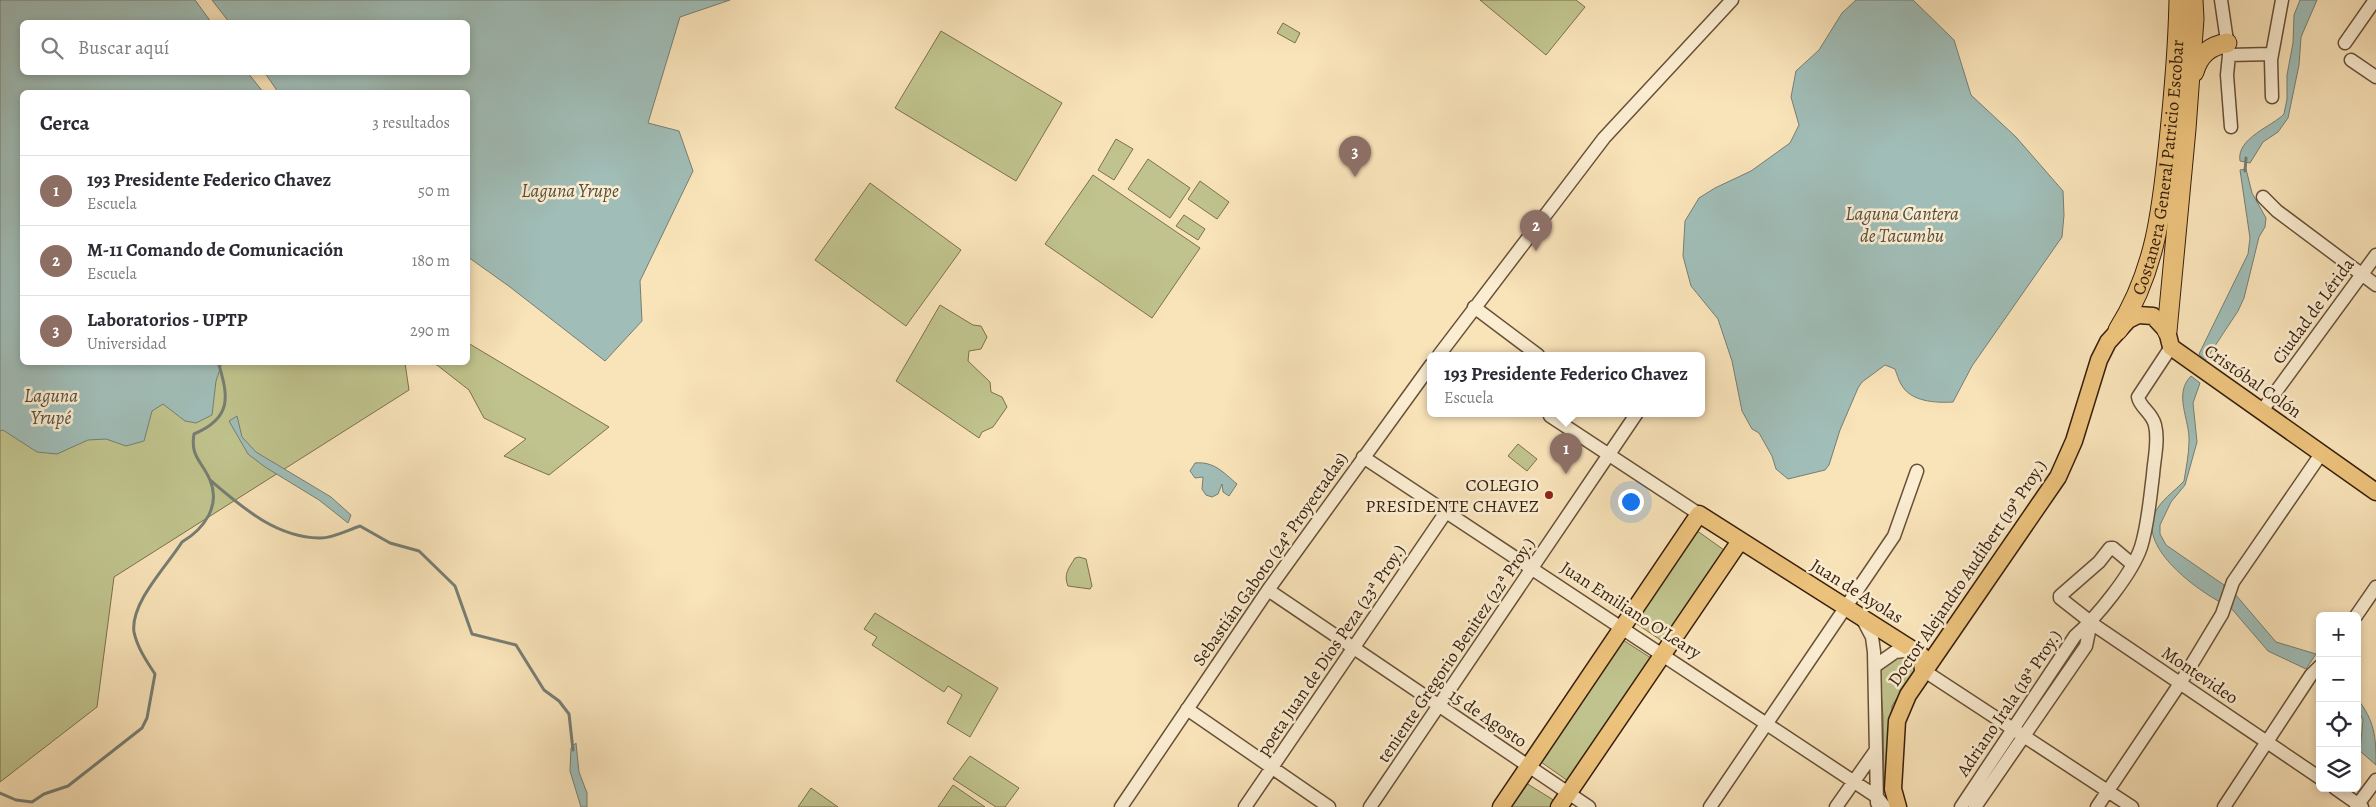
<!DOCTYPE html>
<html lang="es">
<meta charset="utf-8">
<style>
:root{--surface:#fff;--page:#f2f2f3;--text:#2b2b33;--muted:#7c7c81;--line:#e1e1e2;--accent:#8f2418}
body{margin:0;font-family:Alegreya,serif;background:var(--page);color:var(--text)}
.controls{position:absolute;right:15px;bottom:15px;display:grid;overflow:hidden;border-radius:8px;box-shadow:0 2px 8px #0003}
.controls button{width:45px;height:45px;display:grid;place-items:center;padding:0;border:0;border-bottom:1px solid var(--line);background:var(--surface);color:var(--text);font:25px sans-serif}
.you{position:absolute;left:1630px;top:501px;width:18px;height:18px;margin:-12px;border:4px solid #fff;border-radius:50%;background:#1a73e8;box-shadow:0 0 0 8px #1a73e833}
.badge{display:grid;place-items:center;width:32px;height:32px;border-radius:50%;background:var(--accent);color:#fff;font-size:16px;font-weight:700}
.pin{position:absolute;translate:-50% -41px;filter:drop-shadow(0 1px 2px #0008)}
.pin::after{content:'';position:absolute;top:26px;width:18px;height:15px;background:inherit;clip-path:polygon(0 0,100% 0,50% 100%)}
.popup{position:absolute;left:1427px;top:352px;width:278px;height:65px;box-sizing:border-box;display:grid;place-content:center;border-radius:8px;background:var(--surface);filter:drop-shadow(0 1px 4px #0005);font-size:16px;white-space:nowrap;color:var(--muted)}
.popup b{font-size:19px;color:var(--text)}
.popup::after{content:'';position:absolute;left:50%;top:100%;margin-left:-10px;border:10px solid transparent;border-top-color:var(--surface)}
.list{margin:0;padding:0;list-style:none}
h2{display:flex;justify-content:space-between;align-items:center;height:65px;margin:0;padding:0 20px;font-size:21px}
h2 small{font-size:16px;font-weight:400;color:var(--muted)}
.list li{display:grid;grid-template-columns:32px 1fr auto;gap:15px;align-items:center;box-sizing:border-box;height:70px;padding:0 20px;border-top:1px solid var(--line)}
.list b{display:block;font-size:19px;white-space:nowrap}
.list p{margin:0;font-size:16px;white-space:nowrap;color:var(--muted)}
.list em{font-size:16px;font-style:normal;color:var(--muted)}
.icon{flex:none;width:28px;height:28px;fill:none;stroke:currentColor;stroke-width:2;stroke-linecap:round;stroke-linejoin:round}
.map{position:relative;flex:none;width:2376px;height:807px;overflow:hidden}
.search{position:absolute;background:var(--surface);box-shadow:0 2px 8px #0003;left:20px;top:20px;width:450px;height:55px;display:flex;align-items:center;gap:12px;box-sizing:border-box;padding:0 18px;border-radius:8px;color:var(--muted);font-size:19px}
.panel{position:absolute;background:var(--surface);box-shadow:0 2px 8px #0003;left:20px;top:90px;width:450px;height:275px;border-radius:8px}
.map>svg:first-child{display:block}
.green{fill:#c0c38d;stroke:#7c714c}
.water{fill:#a0bdb7;stroke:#767e73}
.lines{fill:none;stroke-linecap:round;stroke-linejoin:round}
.stream{stroke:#767e73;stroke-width:3}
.minor-casing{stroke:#685037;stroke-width:15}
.major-casing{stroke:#371f0c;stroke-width:19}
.highway-casing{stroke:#371f0c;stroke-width:21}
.minor{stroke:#fbedd2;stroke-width:12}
.major{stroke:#ecc27c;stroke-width:16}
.highway{stroke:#ecc27c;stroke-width:19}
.poi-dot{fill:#8f2418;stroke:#fbedd2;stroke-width:2}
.labels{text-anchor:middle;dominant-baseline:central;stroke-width:5;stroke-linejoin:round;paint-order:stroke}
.street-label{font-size:18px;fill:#371f0c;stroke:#fbedd2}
.poi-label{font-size:18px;fill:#371f0c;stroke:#fbedd2;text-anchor:end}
.water-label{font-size:19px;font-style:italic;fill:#564e3f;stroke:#fbedd2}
</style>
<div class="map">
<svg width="2376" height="807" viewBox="0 0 2376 807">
<rect width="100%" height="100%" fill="#f9e3b9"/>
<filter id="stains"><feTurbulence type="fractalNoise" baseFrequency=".004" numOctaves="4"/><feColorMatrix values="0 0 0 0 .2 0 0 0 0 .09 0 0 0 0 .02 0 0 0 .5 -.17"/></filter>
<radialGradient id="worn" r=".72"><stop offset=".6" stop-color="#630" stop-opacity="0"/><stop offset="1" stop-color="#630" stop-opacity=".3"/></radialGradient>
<path class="green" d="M 1480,0 L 1576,0 L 1585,7 L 1546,55 Z
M 1283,23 L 1300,33 L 1295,43 L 1277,33 Z
M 941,31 L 1062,103 L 1016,181 L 895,108 Z
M 0,66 L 22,92 L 22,362 L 405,363 L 409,390 L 114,577 L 97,707 L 0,782 Z
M 1116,139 L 1133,149 L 1114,180 L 1098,170 Z
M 1148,159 L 1190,188 L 1170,218 L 1128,189 Z
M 1093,175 L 1200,248 L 1152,318 L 1045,244 Z
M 1200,181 L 1229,202 L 1217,219 L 1188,199 Z
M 870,183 L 961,250 L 906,326 L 815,260 Z
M 1184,215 L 1205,229 L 1198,240 L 1176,226 Z
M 940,305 L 973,325 L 981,326 L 987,337 L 981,349 L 969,351 L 968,361 L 990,382 L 991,392 L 1002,397 L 1007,407 L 993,427 L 982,432 L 979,438 L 896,381 Z
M 468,343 L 609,427 L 549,475 L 504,456 L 526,439 L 484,418 L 469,390 L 437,365 L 429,363 L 468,362 Z
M 1518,444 L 1537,459 L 1527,471 L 1508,456 Z
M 1696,530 L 1724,550 L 1662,641 L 1634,622 Z
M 1079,557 L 1086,559 L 1092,586 L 1090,589 L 1068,586 C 1063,574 1069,568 1075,558 Z
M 875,613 L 998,688 L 970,737 L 947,723 L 962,695 L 948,686 L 944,692 L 872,645 L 877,637 L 864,629 Z
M 1623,640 L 1651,658 L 1568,781 L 1541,762 Z
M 1911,655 L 1920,662 L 1892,706 L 1890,794 L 1884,789 L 1883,716 L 1879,666 L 1892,657 Z
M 970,756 L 1019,788 L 1005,807 L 996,807 L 953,779 Z
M 1526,783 L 1555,801 L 1550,807 L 1510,807 Z
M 953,785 L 985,807 L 938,807 Z
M 811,788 L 838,807 L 798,807 Z"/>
<path class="water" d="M 0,0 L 195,0 L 211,22 L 22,22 L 22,72 L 248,73 L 263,92 L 22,92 L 22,362 L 222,363 L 216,381 L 212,415 L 196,423 L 185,421 L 163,404 L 152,411 L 144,441 L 126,446 L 106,439 L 88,440 L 57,454 L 37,452 L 3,430 L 0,431 Z
M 212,0 L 730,0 L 680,17 L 648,123 L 679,131 L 693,171 L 640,281 L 642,321 L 605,361 L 510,287 L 468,257 L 468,92 L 278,92 L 265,73 L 468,72 L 468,22 L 229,22 Z
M 1856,0 L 1913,0 L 1954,40 L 1971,95 L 2016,137 L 2063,191 L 2064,215 L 2062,237 L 1972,366 L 1953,402 C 1936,403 1910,402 1901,384 C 1898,379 1897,374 1895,369 L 1885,365 L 1862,382 L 1858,388 L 1840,430 L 1829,465 L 1825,470 L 1788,479 L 1776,469 L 1772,456 L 1759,433 L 1752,429 L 1742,411 L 1732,361 L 1718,319 L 1691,286 L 1683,256 L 1685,221 L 1699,198 L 1715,188 L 1751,171 L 1790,143 L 1799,125 L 1791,97 L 1796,71 L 1819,50 L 1842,13 Z
M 2300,0 L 2317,0 L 2301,37 L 2299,65 L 2288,118 L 2278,132 L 2263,142 L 2250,163 L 2240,161 C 2236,138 2273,126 2284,114 L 2287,99 L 2287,75 L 2293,43 L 2294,15 Z
M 2246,169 L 2252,193 L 2266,218 L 2265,227 L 2259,237 L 2244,298 L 2238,311 L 2205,361 L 2199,354 L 2248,254 L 2250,238 L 2240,170 Z
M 2191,376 L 2200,383 L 2193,403 L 2197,442 L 2185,485 L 2171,502 L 2160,525 L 2160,534 L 2166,545 L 2224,585 L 2222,603 C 2197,590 2140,549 2154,515 C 2160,500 2174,492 2184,481 C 2186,468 2189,454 2189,441 C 2190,420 2173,394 2191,376 Z
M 237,416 L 242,437 L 256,452 L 331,497 L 351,515 L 348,523 L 319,500 L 265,467 L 248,454 L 229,421 Z
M 1195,463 C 1214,461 1224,473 1237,484 L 1229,496 L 1223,492 L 1222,484 L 1218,494 L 1212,497 L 1206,495 L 1202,489 L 1203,477 L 1195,478 L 1190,471 Z
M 2235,594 L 2276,642 L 2316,654 L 2306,669 L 2268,651 L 2231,608 Z
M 2357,698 C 2375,722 2376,736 2376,765 L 2360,751 L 2363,720 L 2357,707 Z
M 576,743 L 579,772 L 587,793 L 587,807 L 581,807 L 570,771 L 571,748 Z"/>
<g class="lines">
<path class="stream" d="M 2245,171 L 2246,158
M 210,480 C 242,507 275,537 319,538 C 331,539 348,530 360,526 L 390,543 L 419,551 L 455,586 L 472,634 L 516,645 L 544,690 L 559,701 L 569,714 L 573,750
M 0,793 L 16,800 L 32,802 L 44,794 L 68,786 L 142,728 L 147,718 L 155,674 C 147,662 137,647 134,632 C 130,603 167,566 182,542 C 204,529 221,506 210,480 C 202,461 190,457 194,434 C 232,418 229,397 218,362"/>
<defs>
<path id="minor" d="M 2221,0 L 2229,55 L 2227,75 L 2231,127
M 2345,43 L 2375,0
M 2229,55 L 2272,54
M 2351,60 L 2376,77
M 2272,97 L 2271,60 L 2282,0
M 2263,197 L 2277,211 L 2376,285
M 1474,307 L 1538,355
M 1439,355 L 1604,138 L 1732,0
M 2261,412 L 2376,255
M 1550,416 L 1699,514
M 1363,457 L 1877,797 L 1885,807
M 2132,564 L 2113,548 L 2110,548 L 2099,562 L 2060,596 L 2060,598 L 2097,627 L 2320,778
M 1268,590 L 1589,807
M 2356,616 L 2376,587
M 1862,618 L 1872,637 L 1874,652 L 1877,803
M 1875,666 L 1895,652 L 1913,650
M 1923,670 L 2132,807
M 1187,709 L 1329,807
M 2335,788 L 2362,807
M 1121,807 L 1268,590 L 1431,365
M 1245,807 L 1446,512
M 1370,807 L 1637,413
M 1710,807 L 1894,536 L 1917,471
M 1836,807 L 1876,750
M 1961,807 L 2075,636 C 2096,618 2132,574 2141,547 C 2148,525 2150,498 2153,475 C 2154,459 2159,441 2155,425 C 2152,412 2140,408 2138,397 L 2171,347
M 1975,807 L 2086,646 L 2091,622
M 2097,807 L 2181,682 L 2222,614 L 2233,582 L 2321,454
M 2224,807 L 2311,675 L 2320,666
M 2356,807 L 2376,780"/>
<path id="major" d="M 1501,807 L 1699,514 L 1921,655 L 1923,670
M 1559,807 L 1740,541
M 1898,807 L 1893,789 L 1897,721 L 1908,695 L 2058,477 L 2074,441 L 2099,360 L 2108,342 L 2128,320 L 2138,315 L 2153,316 L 2167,331 L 2171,347 L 2376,492"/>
<g id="highway">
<path d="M 2194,72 C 2199,55 2209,46 2227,43"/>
<path id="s1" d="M 2118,330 C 2156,270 2162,209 2169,141 C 2174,94 2178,47 2179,0"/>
<path d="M 2167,331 L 2186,129 L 2194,19 L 2193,0"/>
</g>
</defs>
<use href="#minor" class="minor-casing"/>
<use href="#major" class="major-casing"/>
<use href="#highway" class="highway-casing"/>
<use href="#minor" class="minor"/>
<use href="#major" class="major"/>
<use href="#highway" class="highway"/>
</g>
<circle class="poi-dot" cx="1549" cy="495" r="5"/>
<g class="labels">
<g class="street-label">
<text stroke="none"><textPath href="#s1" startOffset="170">Costanera General Patricio Escobar</textPath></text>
<text transform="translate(2313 311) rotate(-54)">Ciudad de Lérida</text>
<text transform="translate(2253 381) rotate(35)">Cristóbal Colón</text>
<text transform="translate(1270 559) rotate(-55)">Sebastián Gaboto (24ª Proyectadas)</text>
<text transform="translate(1967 573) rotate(-56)">Doctor Alejandro Audibert (19ª Proy.)</text>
<text transform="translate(1857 591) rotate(32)">Juan de Ayolas</text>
<text transform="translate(1631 610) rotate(33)">Juan Emiliano O'Leary</text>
<text transform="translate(1331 650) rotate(-56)">poeta Juan de Dios Peza (23ª Proy.)</text>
<text transform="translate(1456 650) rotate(-56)">teniente Gregorio Benitez (22ª Proy.)</text>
<text transform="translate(2200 675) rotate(34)">Montevideo</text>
<text transform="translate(2009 703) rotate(-56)">Adriano Irala (18ª Proy.)</text>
<text transform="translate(1488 718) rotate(34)">15 de Agosto</text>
</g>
<g class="poi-label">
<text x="1539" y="485">COLEGIO<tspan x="1539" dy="21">PRESIDENTE CHAVEZ</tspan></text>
</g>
<g class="water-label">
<text x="570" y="191">Laguna Yrupe</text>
<text x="1902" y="214">Laguna Cantera<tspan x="1902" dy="22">de Tacumbu</tspan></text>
<text x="51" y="396">Laguna<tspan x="51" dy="22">Yrupé</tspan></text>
</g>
</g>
<rect width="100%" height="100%" filter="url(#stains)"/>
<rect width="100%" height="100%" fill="url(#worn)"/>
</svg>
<div class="controls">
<button>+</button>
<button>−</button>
<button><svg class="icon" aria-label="locate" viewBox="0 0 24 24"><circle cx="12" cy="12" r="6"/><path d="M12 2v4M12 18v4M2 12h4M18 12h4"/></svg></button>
<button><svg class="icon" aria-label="layers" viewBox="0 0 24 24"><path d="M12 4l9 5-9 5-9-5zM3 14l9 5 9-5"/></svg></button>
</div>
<div class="you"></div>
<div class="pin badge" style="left:1566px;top:474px;background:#8d6e63">1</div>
<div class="popup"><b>193 Presidente Federico Chavez</b>Escuela</div>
<div class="pin badge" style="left:1536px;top:251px;background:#8d6e63">2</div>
<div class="pin badge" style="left:1355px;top:177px;background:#8d6e63">3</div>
<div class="search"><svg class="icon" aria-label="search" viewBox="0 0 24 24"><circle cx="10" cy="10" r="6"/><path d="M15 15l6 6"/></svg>Buscar aquí</div>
<section class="panel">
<h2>Cerca<small>3 resultados</small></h2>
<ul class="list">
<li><span class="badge" style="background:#8d6e63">1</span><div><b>193 Presidente Federico Chavez</b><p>Escuela</p></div><em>50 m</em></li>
<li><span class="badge" style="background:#8d6e63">2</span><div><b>M-11 Comando de Comunicación</b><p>Escuela</p></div><em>180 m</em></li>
<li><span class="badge" style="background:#8d6e63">3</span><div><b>Laboratorios - UPTP</b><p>Universidad</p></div><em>290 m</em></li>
</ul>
</section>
</div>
